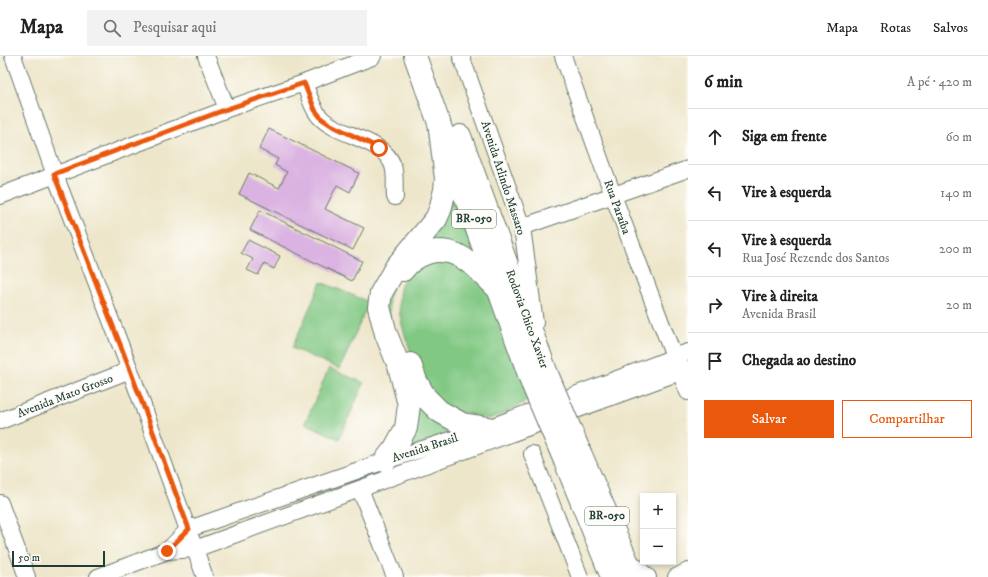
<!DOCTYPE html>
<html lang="pt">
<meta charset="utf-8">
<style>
:root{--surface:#fff;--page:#f2f2f2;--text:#222;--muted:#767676;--line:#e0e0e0;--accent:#ea580c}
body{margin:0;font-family:"IM FELL DW Pica",serif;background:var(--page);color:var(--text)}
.controls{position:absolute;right:12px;bottom:12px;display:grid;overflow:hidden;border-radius:0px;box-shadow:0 2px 6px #0003}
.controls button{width:36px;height:36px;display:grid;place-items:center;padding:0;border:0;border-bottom:1px solid var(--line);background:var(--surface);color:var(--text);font:20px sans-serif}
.scale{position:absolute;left:12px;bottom:10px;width:93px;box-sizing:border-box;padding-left:4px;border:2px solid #1f3d34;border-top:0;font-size:11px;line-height:14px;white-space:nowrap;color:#1f3d34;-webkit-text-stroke:3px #fdfcf7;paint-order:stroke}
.stop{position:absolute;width:12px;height:12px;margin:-9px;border:3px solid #ea580c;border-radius:50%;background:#fff}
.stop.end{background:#ea580c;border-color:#fff;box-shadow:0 1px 4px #0008}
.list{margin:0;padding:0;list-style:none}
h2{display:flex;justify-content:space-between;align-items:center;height:52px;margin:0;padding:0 16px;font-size:17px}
h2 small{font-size:13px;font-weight:400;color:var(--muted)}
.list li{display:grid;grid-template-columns:26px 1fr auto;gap:12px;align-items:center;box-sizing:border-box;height:56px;padding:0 16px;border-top:1px solid var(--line)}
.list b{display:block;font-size:15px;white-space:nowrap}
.list p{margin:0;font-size:13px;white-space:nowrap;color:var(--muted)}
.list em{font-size:13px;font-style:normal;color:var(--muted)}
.actions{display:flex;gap:8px;padding:12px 16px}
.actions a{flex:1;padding:9px 0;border:1px solid var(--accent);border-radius:0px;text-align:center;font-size:14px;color:var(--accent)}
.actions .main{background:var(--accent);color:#fff}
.icon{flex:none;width:22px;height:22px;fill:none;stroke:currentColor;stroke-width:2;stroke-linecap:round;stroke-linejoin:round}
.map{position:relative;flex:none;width:688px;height:521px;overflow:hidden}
header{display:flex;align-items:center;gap:24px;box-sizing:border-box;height:56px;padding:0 20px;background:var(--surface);border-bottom:1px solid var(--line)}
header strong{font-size:19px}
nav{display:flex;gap:22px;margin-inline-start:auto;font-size:14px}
.search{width:280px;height:36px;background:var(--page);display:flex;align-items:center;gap:10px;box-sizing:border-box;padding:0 14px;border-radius:0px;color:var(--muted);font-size:15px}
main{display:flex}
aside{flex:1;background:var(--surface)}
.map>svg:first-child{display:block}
.green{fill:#81c883;stroke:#50825c}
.building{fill:#dbb3e2}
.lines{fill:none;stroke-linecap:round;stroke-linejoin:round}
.minor-casing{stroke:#677868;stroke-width:18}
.highway-casing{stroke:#677868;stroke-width:24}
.minor{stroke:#fff;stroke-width:16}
.highway{stroke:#fff;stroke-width:22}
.highway-bridge-casing{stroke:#677868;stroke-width:24;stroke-linecap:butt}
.highway-bridge{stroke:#fff;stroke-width:22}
.route{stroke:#ea580c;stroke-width:5}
.labels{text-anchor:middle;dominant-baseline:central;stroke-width:4;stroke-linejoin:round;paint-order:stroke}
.shield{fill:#fdfcf7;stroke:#62766e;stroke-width:1}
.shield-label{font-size:11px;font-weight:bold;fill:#1f3d34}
.street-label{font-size:12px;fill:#1f3d34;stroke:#fdfcf7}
</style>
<header>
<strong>Mapa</strong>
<div class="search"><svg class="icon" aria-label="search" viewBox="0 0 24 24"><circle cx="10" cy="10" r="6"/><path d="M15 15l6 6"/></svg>Pesquisar aqui</div>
<nav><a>Mapa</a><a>Rotas</a><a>Salvos</a></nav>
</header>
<main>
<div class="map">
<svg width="688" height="521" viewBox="0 0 688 521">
<rect width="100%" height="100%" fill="#fdfcf7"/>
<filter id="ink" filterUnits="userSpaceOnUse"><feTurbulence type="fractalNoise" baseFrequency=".025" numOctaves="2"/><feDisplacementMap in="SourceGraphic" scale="8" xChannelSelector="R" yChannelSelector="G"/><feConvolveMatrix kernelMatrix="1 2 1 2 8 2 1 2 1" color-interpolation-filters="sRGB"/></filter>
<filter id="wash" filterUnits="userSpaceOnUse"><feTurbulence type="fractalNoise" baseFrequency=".012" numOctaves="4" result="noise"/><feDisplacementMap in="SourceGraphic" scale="16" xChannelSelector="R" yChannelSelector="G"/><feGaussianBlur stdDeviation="0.9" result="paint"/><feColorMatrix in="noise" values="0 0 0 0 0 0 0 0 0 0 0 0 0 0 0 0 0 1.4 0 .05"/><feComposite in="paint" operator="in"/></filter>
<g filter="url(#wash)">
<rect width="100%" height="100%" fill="#eee6ca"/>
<path class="green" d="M 456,136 L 476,205 C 464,196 444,185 428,189 C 426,189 423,192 421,193 C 402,204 387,230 389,252 C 390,281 405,309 414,336 C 426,353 444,367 463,374 L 397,397 C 426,355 408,327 392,285 C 388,274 383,261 384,250 C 384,217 417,192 436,170 C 444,160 450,148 456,136 Z
M 437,204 L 459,206 L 486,231 L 531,343 L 498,360 L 488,363 L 443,352 C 433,335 419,316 412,298 C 403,277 389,235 409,217 C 416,211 429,207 437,204 Z
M 321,226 L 369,246 L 340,313 L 292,292 Z
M 329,312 L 364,327 L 339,383 L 305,367 Z"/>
<g id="blocks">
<path class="building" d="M 269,73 L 359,117 L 350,136 L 337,129 L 325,153 L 364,172 L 353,194 L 239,138 L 249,117 L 279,132 L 287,116 L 275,109 L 278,103 L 259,93 Z
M 260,154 L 362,205 L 352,225 L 250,174 Z
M 248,184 L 280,200 L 274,213 L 264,208 L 258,219 L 247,214 L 253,203 L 241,197 Z"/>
</g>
</g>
<g filter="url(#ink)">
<use href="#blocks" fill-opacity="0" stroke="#677868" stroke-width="1"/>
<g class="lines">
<defs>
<path id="minor" d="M 13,0 L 55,119 L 130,314 L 205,521
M 206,0 L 227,53
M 461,0 L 522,171 L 535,267
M 563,0 L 613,139 L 674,301
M 304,27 C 309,38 312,54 322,63 C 340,80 385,84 393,110 C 396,119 394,131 395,141
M 0,140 L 227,53 L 304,27 L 372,1 L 373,0
M 522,171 L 688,113
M 680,316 L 688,336
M 0,365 L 130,314
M 532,398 L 580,521
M 360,433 L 395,521
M 0,447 L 27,521
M 167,495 L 189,473 L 385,405 L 488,372 L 688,296
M 628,504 L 648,521
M 98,521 L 167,495 L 195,493 L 688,313
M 676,521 L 688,515"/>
<path id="highway" d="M 415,0 L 532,327
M 460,80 L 547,318
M 403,214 C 409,206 418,200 427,197 C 456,188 477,212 495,230
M 410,308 L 416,325 L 425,341 L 439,355 L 462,368 L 488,372
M 581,399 L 634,521
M 385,405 L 395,392 L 406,372 L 409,349 L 399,310 L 386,278 L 379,251 L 381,237 L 396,211 L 436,163 L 440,154 L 445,134 L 446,123 L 439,66
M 565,405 L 612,521"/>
</defs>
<use href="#minor" class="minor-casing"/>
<use href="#highway" class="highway-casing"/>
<use href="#minor" class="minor"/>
<use href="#highway" class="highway"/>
<defs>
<path id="highway-bridge" d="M 547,318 L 581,399
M 532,327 L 565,405"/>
</defs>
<use href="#highway-bridge" class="highway-bridge-casing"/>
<use href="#highway-bridge" class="highway-bridge"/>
</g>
</g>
<g class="lines" filter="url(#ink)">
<path class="route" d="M 167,495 L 189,473 L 130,314 L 54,118 L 227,53 L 304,27 L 315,54 L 322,63 L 331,69 L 379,92"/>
</g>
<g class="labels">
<g class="shield">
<rect x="452" y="154" width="44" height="18" rx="3"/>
<rect x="585" y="451" width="44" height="18" rx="3"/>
</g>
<g class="shield-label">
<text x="474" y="163">BR-050</text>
<text x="607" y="460">BR-050</text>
</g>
<g class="street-label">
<text transform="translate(503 122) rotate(72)">Avenida Arlindo Massaro</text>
<text transform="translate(617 151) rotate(70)">Rua Paraíba</text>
<text transform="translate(527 263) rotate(70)">Rodovia Chico Xavier</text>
<text transform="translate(65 340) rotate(-21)">Avenida Mato Grosso</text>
<text transform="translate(425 392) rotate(-18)">Avenida Brasil</text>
</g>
</g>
</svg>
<div class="controls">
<button>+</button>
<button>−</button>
</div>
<div class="scale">50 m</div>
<div class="stop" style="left:379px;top:92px"></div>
<div class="stop end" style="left:167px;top:495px"></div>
</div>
<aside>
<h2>6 min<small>A pé · 420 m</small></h2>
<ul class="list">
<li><svg class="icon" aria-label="ahead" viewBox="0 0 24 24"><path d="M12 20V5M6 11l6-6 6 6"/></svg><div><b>Siga em frente</b></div><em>60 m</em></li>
<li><svg class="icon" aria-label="left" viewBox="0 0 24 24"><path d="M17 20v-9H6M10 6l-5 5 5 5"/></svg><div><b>Vire à esquerda</b></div><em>140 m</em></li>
<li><svg class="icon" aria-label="left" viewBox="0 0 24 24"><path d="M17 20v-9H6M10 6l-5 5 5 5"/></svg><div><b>Vire à esquerda</b><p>Rua José Rezende dos Santos</p></div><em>200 m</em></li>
<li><svg class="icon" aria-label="right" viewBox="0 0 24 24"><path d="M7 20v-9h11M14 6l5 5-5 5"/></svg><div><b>Vire à direita</b><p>Avenida Brasil</p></div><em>20 m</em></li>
<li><svg class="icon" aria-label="arrive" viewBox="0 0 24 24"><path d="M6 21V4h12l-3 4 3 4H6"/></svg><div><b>Chegada ao destino</b></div></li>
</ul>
<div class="actions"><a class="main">Salvar</a><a>Compartilhar</a></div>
</aside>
</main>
